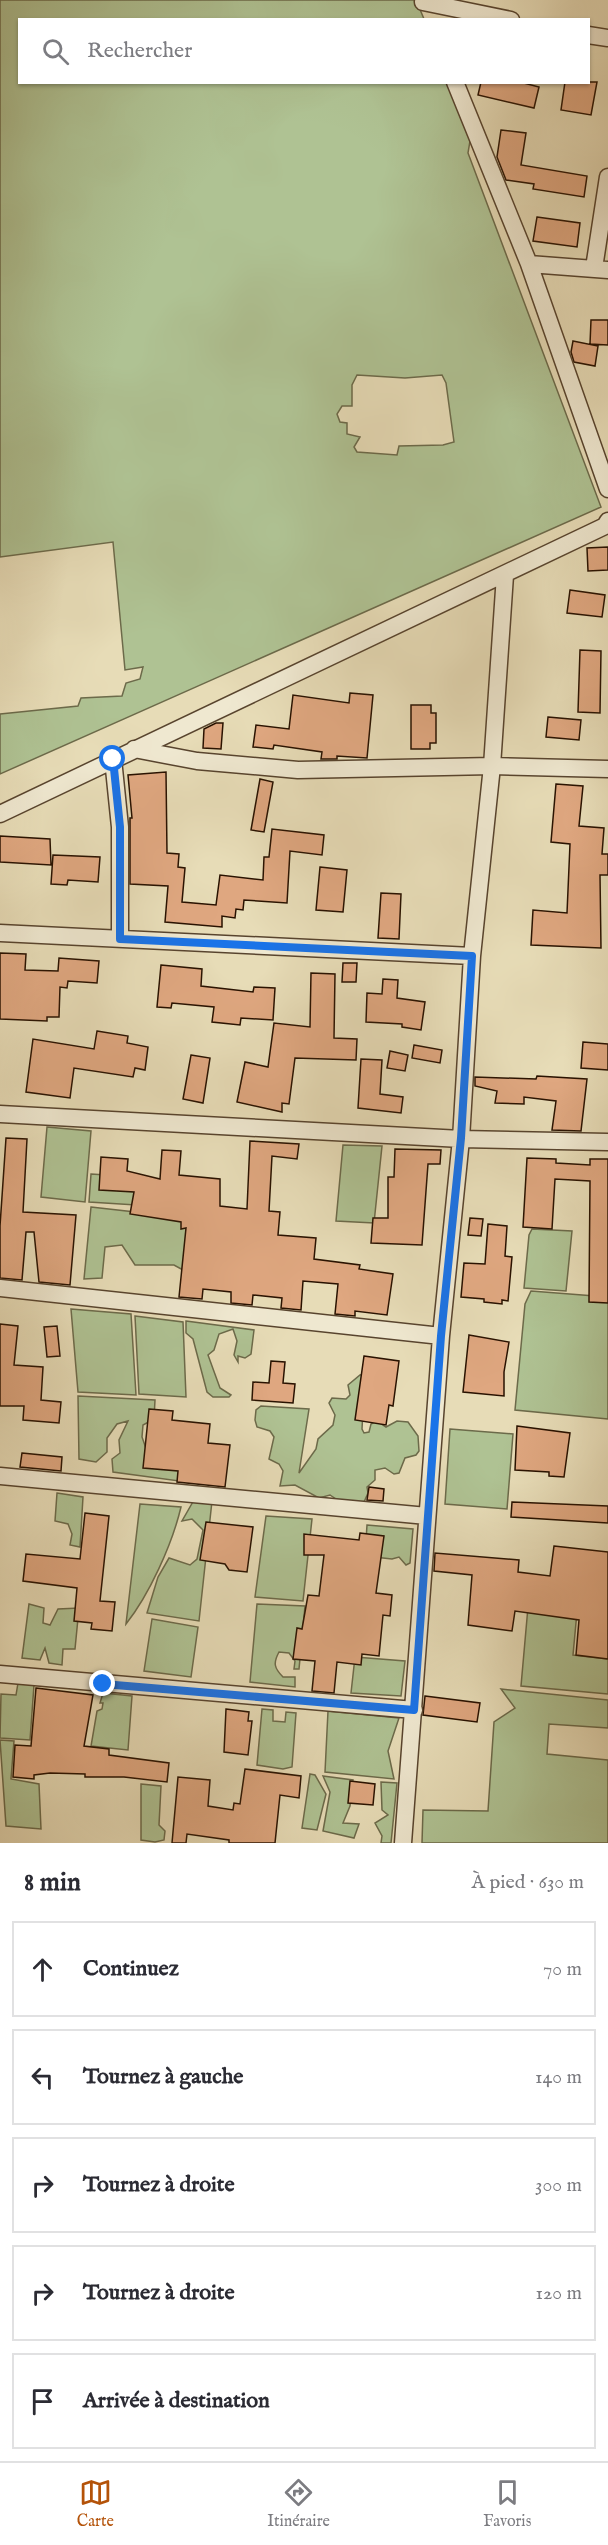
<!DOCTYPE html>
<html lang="fr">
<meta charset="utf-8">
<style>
:root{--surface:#fff;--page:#f2f2f3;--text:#2b2b33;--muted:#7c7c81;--line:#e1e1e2;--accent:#b45309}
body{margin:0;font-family:"IM FELL English",serif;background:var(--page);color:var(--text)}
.stop{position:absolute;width:18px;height:18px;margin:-14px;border:4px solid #1a73e8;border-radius:50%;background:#fff}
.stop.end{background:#1a73e8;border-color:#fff;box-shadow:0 2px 6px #0008}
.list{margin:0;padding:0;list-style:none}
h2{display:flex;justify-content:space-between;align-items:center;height:78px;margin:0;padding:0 24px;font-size:26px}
h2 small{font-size:20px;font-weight:400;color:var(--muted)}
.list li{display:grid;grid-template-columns:39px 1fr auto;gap:18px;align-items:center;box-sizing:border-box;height:96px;margin:0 12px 12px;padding:0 12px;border:2px solid var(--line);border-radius:0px}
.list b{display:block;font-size:22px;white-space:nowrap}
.list em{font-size:20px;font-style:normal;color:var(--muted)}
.icon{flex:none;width:33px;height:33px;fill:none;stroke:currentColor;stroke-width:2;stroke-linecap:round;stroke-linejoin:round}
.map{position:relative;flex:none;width:608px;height:1843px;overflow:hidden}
.search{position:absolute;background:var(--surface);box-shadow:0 2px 4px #0004;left:18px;right:18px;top:18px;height:66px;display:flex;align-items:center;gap:15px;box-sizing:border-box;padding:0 21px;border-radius:0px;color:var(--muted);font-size:22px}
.sheet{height:618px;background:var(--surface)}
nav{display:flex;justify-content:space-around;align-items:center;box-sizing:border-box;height:84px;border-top:2px solid var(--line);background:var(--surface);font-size:16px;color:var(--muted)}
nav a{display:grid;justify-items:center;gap:3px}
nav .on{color:var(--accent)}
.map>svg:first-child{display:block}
.green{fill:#afc293;stroke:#6c6a4a;stroke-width:1.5;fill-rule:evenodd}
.building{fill:#dfa780;stroke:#291200;stroke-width:1.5}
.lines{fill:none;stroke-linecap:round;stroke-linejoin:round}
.minor-casing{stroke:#58442e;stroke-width:19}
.minor{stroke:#efe8d0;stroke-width:16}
.route{stroke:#1a73e8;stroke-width:8}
</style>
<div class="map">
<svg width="608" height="1843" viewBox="0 0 608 1843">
<rect width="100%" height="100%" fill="#e7dcb7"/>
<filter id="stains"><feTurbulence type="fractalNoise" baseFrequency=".00333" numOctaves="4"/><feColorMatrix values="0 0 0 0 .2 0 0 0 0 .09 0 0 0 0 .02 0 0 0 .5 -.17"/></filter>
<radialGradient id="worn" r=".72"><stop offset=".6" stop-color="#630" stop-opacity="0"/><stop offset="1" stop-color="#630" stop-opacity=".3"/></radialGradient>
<path class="green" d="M 0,0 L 416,0 L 424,19 L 20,20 L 20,82 L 450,83 L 471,135 L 468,153 L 601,507 L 0,774 L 0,714 L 78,706 L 81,698 L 122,696 L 126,683 L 140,679 L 143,667 L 125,670 L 113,542 L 0,557 ZM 357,375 L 405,378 L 442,375 L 446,383 L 454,442 L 443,445 L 399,446 L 397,455 L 357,452 L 354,447 L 360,437 L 347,434 L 347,423 L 340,422 L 337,414 L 342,406 L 352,406 L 352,385 Z
M 47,1127 L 91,1131 L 85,1202 L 41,1197 Z
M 343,1145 L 382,1146 L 374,1223 L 336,1221 Z
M 91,1174 L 106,1175 L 137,1185 L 136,1205 L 89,1202 Z
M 91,1207 L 188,1218 L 183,1270 L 174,1265 L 135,1265 L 122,1245 L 105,1247 L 102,1278 L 84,1279 Z
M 532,1229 L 572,1231 L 566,1291 L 524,1288 L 529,1235 Z
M 531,1291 L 608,1297 L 608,1419 L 515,1410 L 525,1304 Z
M 71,1309 L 131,1314 L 136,1395 L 78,1392 Z
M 135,1316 L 183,1322 L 186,1397 L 139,1394 Z
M 186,1321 L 254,1330 L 251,1354 L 245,1358 L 238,1356 L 238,1362 L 234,1355 L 237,1341 L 233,1329 L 219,1334 L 214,1350 L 208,1355 L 220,1388 L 231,1395 L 229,1397 L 213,1397 L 207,1392 L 193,1339 L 186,1333 Z
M 365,1374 L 362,1429 L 364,1433 L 369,1432 L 371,1424 L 377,1421 L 386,1427 L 397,1421 L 408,1422 L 418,1436 L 419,1451 L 416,1455 L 405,1458 L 399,1473 L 394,1474 L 385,1468 L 375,1470 L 375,1480 L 367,1487 L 368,1493 L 364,1502 L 339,1501 L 330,1495 L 319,1498 L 295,1485 L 280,1486 L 283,1471 L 279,1464 L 269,1459 L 274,1437 L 270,1431 L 257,1427 L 255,1420 L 256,1410 L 261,1406 L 309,1409 L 299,1473 L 316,1449 L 318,1439 L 333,1425 L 335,1415 L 329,1403 L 332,1398 L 346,1399 L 350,1395 L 348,1385 L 360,1375 Z
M 78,1396 L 155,1400 L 154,1419 L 143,1425 L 142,1437 L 150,1460 L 179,1465 L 179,1481 L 113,1472 L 112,1459 L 120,1453 L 119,1440 L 128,1421 L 117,1424 L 107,1438 L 107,1452 L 96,1462 L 79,1459 Z
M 450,1429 L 513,1434 L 507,1509 L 445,1504 Z
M 57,1493 L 83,1497 L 80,1547 L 70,1545 L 72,1534 L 68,1524 L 55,1521 Z
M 194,1500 L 212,1501 L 199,1621 L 147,1613 L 158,1577 L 169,1558 L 190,1565 L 197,1559 L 203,1530 L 192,1519 L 182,1521 Z
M 140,1504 L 181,1507 C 172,1545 149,1595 126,1624 Z
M 266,1516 L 312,1519 L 303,1601 L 255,1597 Z
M 367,1525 L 413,1529 L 410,1563 L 406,1565 L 399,1557 L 392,1559 L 365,1556 Z
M 29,1604 L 44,1608 L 43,1623 L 50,1625 L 58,1609 L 79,1608 L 75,1649 L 63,1649 L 62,1665 L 49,1663 L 45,1648 L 40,1660 L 22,1658 Z
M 257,1604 L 305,1606 L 299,1669 L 294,1669 L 295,1661 L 289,1653 L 279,1652 C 273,1663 274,1668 283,1677 L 295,1677 L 295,1687 L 250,1682 Z
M 528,1607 L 577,1612 L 573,1655 L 608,1659 L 608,1694 L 521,1686 Z
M 152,1619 L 198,1627 L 191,1677 L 144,1671 Z
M 355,1657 L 405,1661 L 401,1696 L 351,1693 Z
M 18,1683 L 34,1685 L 30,1740 L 0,1738 L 1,1694 L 16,1695 Z
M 501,1689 L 608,1700 L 608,1728 L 549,1724 L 547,1754 L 608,1760 L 608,1843 L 422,1843 L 423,1810 L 488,1811 L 494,1722 L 515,1708 Z
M 103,1693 L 132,1696 L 128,1750 L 91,1746 L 97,1711 L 102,1709 L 103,1703 L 100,1703 Z
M 262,1709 L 273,1710 L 273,1721 L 285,1722 L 286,1712 L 296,1713 L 292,1767 L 283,1769 L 257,1765 Z
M 328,1711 L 399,1718 L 388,1751 L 394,1779 L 325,1772 Z
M 0,1740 L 14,1741 L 11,1779 L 39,1784 L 41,1829 L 6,1826 Z
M 310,1774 L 315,1775 L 326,1794 L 317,1830 L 302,1828 Z
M 323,1776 L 353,1780 L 350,1806 L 343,1823 L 359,1824 L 354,1838 L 323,1831 L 330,1792 Z
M 381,1782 L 397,1783 L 391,1843 L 381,1843 L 382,1836 L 375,1823 L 388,1815 L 382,1810 Z
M 141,1784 L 161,1786 L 159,1825 L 165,1831 L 164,1840 L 155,1842 L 141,1840 Z"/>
<path class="building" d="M 481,82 L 520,82 L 539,87 L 534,108 L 478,95 Z
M 565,82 L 597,82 L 591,115 L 561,110 Z
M 501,130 L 526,133 L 521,165 L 587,176 L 584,197 L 533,189 L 534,184 L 506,180 L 497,157 Z
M 537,217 L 580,223 L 577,247 L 533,241 Z
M 591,320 L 608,320 L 608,345 L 590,344 Z
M 573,341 L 598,346 L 595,366 L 574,362 L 571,352 Z
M 608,547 L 608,570 L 588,571 L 587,548 Z
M 570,590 L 605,595 L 602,617 L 567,613 Z
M 580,650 L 601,651 L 600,713 L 578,712 Z
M 350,693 L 373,695 L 367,758 L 337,756 L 337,759 L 321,759 L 322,752 L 274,745 L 273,749 L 253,747 L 256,725 L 289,729 L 293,695 L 349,703 Z
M 411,705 L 431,705 L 431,713 L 436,713 L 436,743 L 430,743 L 430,749 L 411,749 Z
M 548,717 L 581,720 L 579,740 L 546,737 Z
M 216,723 L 223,723 L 221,749 L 203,748 L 204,729 Z
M 166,772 L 167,853 L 179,854 L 178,867 L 185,868 L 182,902 L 216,905 L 220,875 L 263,880 L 264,857 L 269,857 L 272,829 L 324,835 L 322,855 L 290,851 L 287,903 L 244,900 L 243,910 L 236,909 L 235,918 L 222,916 L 222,927 L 165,922 L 168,886 L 130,884 L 130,818 L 132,818 L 128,775 Z
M 260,779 L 273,782 L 264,832 L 251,830 Z
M 556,784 L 583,786 L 579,826 L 604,828 L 602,854 L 608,854 L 608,875 L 600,875 L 601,948 L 531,945 L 533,910 L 567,913 L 570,844 L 551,842 Z
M 0,836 L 50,839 L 51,865 L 0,862 Z
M 53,855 L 100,857 L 98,882 L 68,880 L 67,885 L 51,884 Z
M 320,867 L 347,870 L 343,912 L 316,910 Z
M 381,893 L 401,894 L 399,939 L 378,938 Z
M 0,953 L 26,954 L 25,970 L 58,971 L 59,958 L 99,961 L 97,983 L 68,981 L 67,988 L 60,987 L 59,1017 L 47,1017 L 47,1021 L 0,1019 Z
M 343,963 L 357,963 L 356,982 L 342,982 Z
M 161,965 L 202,969 L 201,986 L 253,992 L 254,987 L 275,988 L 273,1020 L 241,1018 L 240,1025 L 212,1022 L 214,1007 L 172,1003 L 171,1008 L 157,1007 Z
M 311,973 L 335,974 L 334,1038 L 357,1039 L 356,1060 L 295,1058 L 289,1104 L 282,1103 L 282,1112 L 237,1102 L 245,1062 L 268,1067 L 274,1023 L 310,1027 Z
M 383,979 L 398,980 L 397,998 L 425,1002 L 421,1030 L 402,1027 L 402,1024 L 366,1022 L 367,993 L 382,994 Z
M 97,1031 L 128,1036 L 127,1043 L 148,1047 L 145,1070 L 135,1068 L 133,1077 L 74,1068 L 70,1098 L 26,1092 L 33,1039 L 94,1049 Z
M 583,1042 L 608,1044 L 608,1070 L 581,1068 Z
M 414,1045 L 442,1050 L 440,1063 L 412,1058 Z
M 390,1051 L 408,1055 L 405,1071 L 387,1068 Z
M 191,1055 L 210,1058 L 203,1103 L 183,1099 Z
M 361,1059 L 382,1060 L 380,1094 L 403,1097 L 401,1113 L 358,1108 Z
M 537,1076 L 587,1079 L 581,1131 L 552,1130 L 556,1101 L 524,1097 L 524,1104 L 495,1103 L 497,1091 L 475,1086 L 475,1077 L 536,1079 Z
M 6,1138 L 27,1139 L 23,1212 L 76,1215 L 70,1285 L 39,1282 L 34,1232 L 26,1232 L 22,1280 L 0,1278 L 0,1226 Z
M 250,1141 L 299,1144 L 297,1159 L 272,1156 L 269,1211 L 280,1212 L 278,1235 L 316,1238 L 314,1259 L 360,1265 L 359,1269 L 393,1274 L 387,1315 L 355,1311 L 355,1316 L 335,1314 L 338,1284 L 303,1281 L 301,1310 L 281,1308 L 282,1298 L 253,1295 L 252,1305 L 231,1303 L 231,1292 L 203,1289 L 202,1299 L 179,1297 L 186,1228 L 181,1229 L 181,1222 L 130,1214 L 134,1192 L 99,1190 L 101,1157 L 128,1159 L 127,1171 L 160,1179 L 162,1150 L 181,1151 L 179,1175 L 220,1179 L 220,1206 L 247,1209 Z
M 395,1149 L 441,1150 L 440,1164 L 428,1164 L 422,1245 L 371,1243 L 373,1218 L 388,1218 L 388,1177 L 394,1177 Z
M 527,1158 L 556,1159 L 556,1163 L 590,1165 L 590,1159 L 608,1159 L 608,1303 L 589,1302 L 590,1181 L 555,1179 L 552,1229 L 523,1227 Z
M 470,1218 L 483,1219 L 481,1236 L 468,1235 Z
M 488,1224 L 507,1226 L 505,1256 L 512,1257 L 508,1301 L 502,1300 L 502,1304 L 484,1302 L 484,1299 L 461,1297 L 464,1263 L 485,1264 Z
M 0,1324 L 18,1326 L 14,1365 L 43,1367 L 41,1400 L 61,1402 L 59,1423 L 23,1420 L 24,1406 L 0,1406 Z
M 57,1326 L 60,1356 L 47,1357 L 44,1327 Z
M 469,1335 L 509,1342 L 504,1372 L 504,1396 L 463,1392 Z
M 364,1356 L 399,1361 L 393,1406 L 389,1405 L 386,1425 L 355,1420 Z
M 271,1361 L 285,1362 L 283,1383 L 295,1384 L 293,1403 L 252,1400 L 253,1382 L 269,1383 Z
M 149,1409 L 173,1411 L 172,1420 L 210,1424 L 208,1443 L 230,1445 L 225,1487 L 177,1482 L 178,1471 L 143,1468 Z
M 517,1426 L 570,1433 L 564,1477 L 549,1476 L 549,1472 L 515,1470 Z
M 22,1453 L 62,1457 L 61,1471 L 20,1467 Z
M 369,1487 L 384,1489 L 383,1501 L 367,1500 Z
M 512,1502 L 608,1506 L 608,1523 L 511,1517 Z
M 85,1513 L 109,1516 L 100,1601 L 115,1602 L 112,1631 L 91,1629 L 92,1623 L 74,1621 L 77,1588 L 23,1581 L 26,1554 L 80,1559 Z
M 206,1522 L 253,1527 L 247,1572 L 229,1570 L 225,1564 L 200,1560 Z
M 360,1533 L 384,1536 L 376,1593 L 392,1595 L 390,1616 L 383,1615 L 379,1656 L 362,1654 L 361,1665 L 337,1662 L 334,1693 L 312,1691 L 315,1661 L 293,1659 L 297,1628 L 302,1629 L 308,1595 L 319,1596 L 324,1555 L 304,1555 L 304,1534 L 359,1540 Z
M 554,1546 L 608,1552 L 608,1659 L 576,1655 L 579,1620 L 515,1611 L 512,1631 L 468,1625 L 472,1575 L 434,1571 L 435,1553 L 519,1560 L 518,1572 L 550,1576 Z
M 36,1688 L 93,1695 L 84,1746 L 109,1749 L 109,1755 L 169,1763 L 167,1782 L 124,1777 L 85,1777 L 85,1774 L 50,1773 L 34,1775 L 34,1779 L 13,1777 L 15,1745 L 31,1746 Z
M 425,1696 L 480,1703 L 477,1722 L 423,1715 Z
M 226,1709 L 249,1712 L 248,1721 L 252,1721 L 248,1755 L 224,1752 Z
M 245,1769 L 301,1776 L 299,1798 L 280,1795 L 275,1843 L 229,1843 L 229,1840 L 187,1834 L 186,1843 L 172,1843 L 178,1777 L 210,1780 L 208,1806 L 233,1810 L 234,1803 L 240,1804 Z
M 350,1781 L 375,1784 L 373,1805 L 348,1803 Z"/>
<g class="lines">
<defs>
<path id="minor" d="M 423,2 L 511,20
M 588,35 L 608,38
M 455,82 L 529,264 L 608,489
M 529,264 L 608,270
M 594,268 L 608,177
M 134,749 L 197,761 L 298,770 L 492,766 L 608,769
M 113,759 L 120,827 L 120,939
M 0,814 L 605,526 L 608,521
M 0,933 L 472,956
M 0,1114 L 461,1139 L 608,1142
M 0,1288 L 441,1336
M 0,1476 L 427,1516
M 0,1674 L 414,1710
M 403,1843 L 441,1336 L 461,1139 L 472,956 L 492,766 L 505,575"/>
</defs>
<use href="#minor" class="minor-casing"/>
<use href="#minor" class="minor"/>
</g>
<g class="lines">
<path class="route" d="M 103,1684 L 414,1710 L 441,1336 L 461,1138 L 472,956 L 120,939 L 120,827 L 113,759"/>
</g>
<rect width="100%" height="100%" filter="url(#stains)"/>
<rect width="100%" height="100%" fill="url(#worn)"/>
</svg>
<div class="stop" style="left:113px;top:759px"></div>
<div class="stop end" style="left:103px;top:1684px"></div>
<div class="search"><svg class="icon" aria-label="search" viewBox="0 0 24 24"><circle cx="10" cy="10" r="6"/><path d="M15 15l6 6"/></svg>Rechercher</div>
</div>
<section class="sheet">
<h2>8 min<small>À pied · 630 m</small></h2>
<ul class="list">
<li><svg class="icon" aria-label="ahead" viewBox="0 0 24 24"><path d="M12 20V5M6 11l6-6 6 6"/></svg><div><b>Continuez</b></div><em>70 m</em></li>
<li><svg class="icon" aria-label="left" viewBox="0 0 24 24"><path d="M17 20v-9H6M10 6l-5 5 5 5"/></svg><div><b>Tournez à gauche</b></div><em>140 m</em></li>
<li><svg class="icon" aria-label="right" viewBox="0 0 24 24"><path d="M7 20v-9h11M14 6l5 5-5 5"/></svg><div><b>Tournez à droite</b></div><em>300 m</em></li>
<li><svg class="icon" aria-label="right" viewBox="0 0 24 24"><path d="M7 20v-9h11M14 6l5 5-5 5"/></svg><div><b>Tournez à droite</b></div><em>120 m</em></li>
<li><svg class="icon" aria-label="arrive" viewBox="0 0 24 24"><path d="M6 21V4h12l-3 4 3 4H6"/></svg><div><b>Arrivée à destination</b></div></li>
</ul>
</section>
<nav>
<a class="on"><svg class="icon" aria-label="map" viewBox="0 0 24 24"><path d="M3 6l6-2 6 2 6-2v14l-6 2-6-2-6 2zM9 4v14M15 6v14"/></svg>Carte</a>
<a><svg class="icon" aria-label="directions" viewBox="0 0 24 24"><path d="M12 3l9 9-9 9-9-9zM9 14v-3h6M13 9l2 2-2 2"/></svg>Itinéraire</a>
<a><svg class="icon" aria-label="saved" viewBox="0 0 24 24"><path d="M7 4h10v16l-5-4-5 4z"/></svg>Favoris</a>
</nav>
